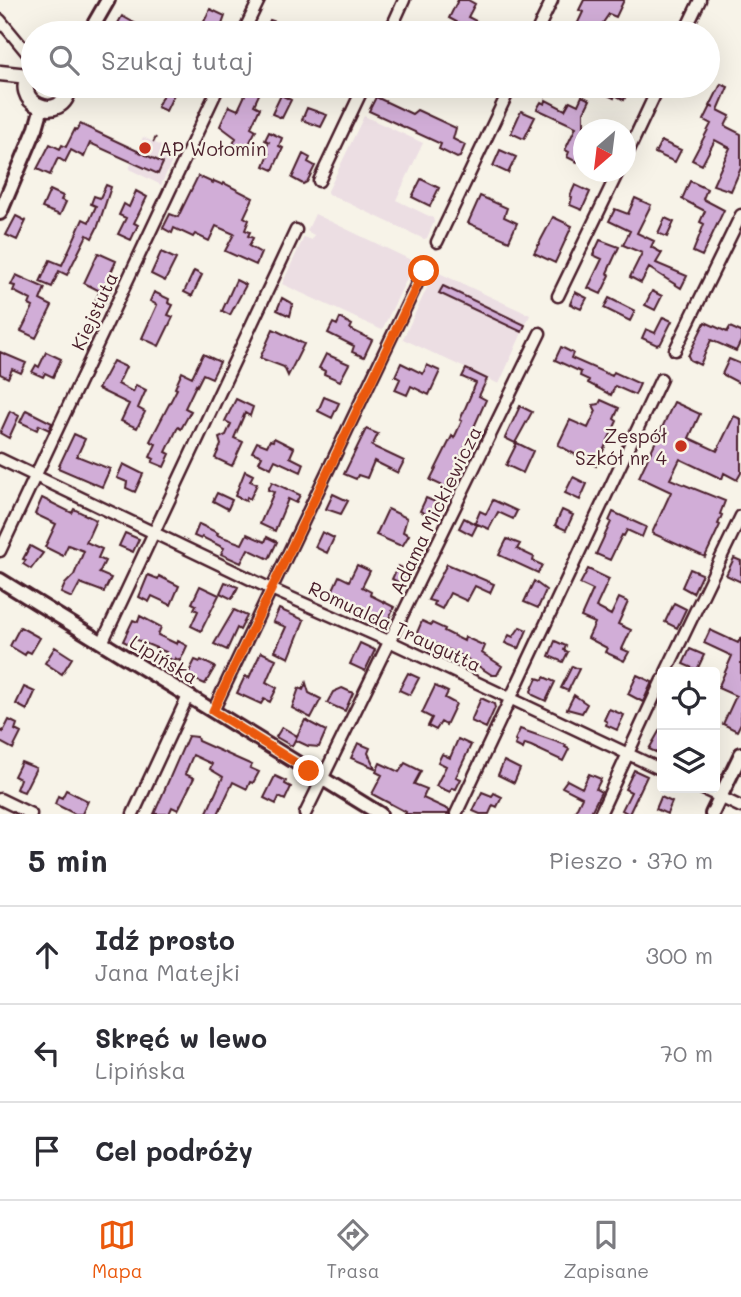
<!DOCTYPE html>
<html lang="pl">
<meta charset="utf-8">
<style>
:root{--surface:#fff;--page:#f7f7f7;--text:#2b2b33;--muted:#7c7c81;--line:#e1e1e2;--accent:#ea580c}
body{margin:0;font-family:Mali,sans-serif;background:var(--page);color:var(--text)}
.controls{position:absolute;right:21px;bottom:21px;display:grid;overflow:hidden;border-radius:7px;box-shadow:0 7px 28px #0002}
.controls button{width:63px;height:63px;display:grid;place-items:center;padding:0;border:0;border-bottom:2px solid var(--line);background:var(--surface);color:var(--text);font:35px sans-serif}
.compass{position:absolute;left:573px;top:119px;width:63px;height:63px;border-radius:50%;background:var(--surface);box-shadow:0 7px 28px #0002;rotate:208deg}
.stop{position:absolute;width:21px;height:21px;margin:-16px;border:5px solid #ea580c;border-radius:50%;background:#fff}
.stop.end{background:#ea580c;border-color:#fff;box-shadow:0 2px 7px #0008}
.list{margin:0;padding:0;list-style:none}
h2{display:flex;justify-content:space-between;align-items:center;height:91px;margin:0;padding:0 28px;font-size:30px}
h2 small{font-size:23px;font-weight:400;color:var(--muted)}
.list li{display:grid;grid-template-columns:46px 1fr auto;gap:21px;align-items:center;box-sizing:border-box;height:98px;padding:0 28px;border-top:2px solid var(--line)}
.list b{display:block;font-size:26px;white-space:nowrap}
.list p{margin:0;font-size:23px;white-space:nowrap;color:var(--muted)}
.list em{font-size:23px;font-style:normal;color:var(--muted)}
.icon{flex:none;width:38px;height:38px;fill:none;stroke:currentColor;stroke-width:2;stroke-linecap:round;stroke-linejoin:round}
.map{position:relative;flex:none;width:741px;height:814px;overflow:hidden}
.search{position:absolute;background:var(--surface);box-shadow:0 7px 28px #0002;left:21px;right:21px;top:21px;height:77px;display:flex;align-items:center;gap:18px;box-sizing:border-box;padding:0 24px;border-radius:38px;color:var(--muted);font-size:26px}
.sheet{height:385px;background:var(--surface)}
nav{display:flex;justify-content:space-around;align-items:center;box-sizing:border-box;height:98px;border-top:2px solid var(--line);background:var(--surface);font-size:19px;color:var(--muted)}
nav a{display:grid;justify-items:center;gap:4px}
nav .on{color:var(--accent)}
.map>svg:first-child{display:block}
.built{fill:#ecdee3}
.building{fill:#d1add7;stroke:#4a1f2b;stroke-width:2}
.lines{fill:none;stroke-linecap:round;stroke-linejoin:round}
.minor-casing{stroke:#4a1f2b;stroke-width:15}
.tertiary-casing{stroke:#4a1f2b;stroke-width:18}
.secondary-casing{stroke:#4a1f2b;stroke-width:19}
.path{stroke:#4a1f2b;stroke-width:2;stroke-dasharray:7 5;stroke-linecap:butt}
.minor{stroke:#f7f3e8;stroke-width:10}
.tertiary{stroke:#f7f3e8;stroke-width:12}
.secondary{stroke:#f7f3e8;stroke-width:14}
.route{stroke:#ea580c;stroke-width:9}
.poi-dot{fill:#c8321e;stroke:#f7f3e8;stroke-width:2.5}
.labels{text-anchor:middle;dominant-baseline:central;stroke-width:5;stroke-linejoin:round;paint-order:stroke}
.poi-label{font-size:19px;fill:#4a1f2b;stroke:#f7f3e8;text-anchor:start}
.street-label{font-size:19px;fill:#4a1f2b;stroke:#f7f3e8}
</style>
<div class="map">
<svg width="741" height="814" viewBox="0 0 741 814">
<rect width="100%" height="100%" fill="#f7f3e8"/>
<filter id="ink" filterUnits="userSpaceOnUse"><feTurbulence type="fractalNoise" baseFrequency=".0143" numOctaves="2"/><feDisplacementMap in="SourceGraphic" scale="14" xChannelSelector="R" yChannelSelector="G"/><feConvolveMatrix kernelMatrix="1 2 1 2 8 2 1 2 1" color-interpolation-filters="sRGB"/></filter>
<g filter="url(#ink)">
<path class="built" d="M 364,116 L 423,143 L 396,200 L 433,218 L 434,222 L 427,238 L 424,239 L 327,193 Z
M 143,137 L 176,153 L 161,185 L 129,169 Z
M 315,214 L 415,262 L 382,330 L 282,284 L 304,237 L 312,240 L 314,235 L 307,231 Z
M 437,272 L 530,315 L 499,384 L 403,339 L 434,273 Z"/>
<path class="building" d="M 458,0 L 468,0 L 475,4 L 468,17 L 476,21 L 472,33 L 460,33 L 464,26 L 449,18 Z
M 584,0 L 624,0 L 616,17 L 609,14 L 596,33 L 573,33 L 583,12 L 579,10 Z
M 210,9 L 225,16 L 219,33 L 208,33 L 200,30 Z
M 122,16 L 136,24 L 131,33 L 119,33 L 114,30 Z
M 270,20 L 279,23 L 300,33 L 264,33 Z
M 721,84 L 728,87 L 718,110 L 730,116 L 725,126 L 741,134 L 741,168 L 731,191 L 713,185 L 730,148 L 715,140 L 702,165 L 692,160 L 711,124 L 704,120 L 711,106 L 714,108 L 710,106 Z
M 167,86 L 178,86 L 166,111 L 157,107 Z
M 242,86 L 263,86 L 254,105 L 260,108 L 251,127 L 256,130 L 246,150 L 233,144 L 236,138 L 220,126 L 229,106 L 238,110 L 245,95 L 239,92 Z
M 589,86 L 624,86 L 629,88 L 624,100 L 615,95 L 614,98 Z
M 281,95 L 291,100 L 282,118 L 272,114 Z
M 582,96 L 590,100 L 584,112 L 584,158 L 580,156 L 577,162 L 567,157 L 569,152 L 565,150 L 576,127 L 537,109 L 541,102 L 545,104 L 546,100 L 565,110 L 570,101 L 578,105 Z
M 376,97 L 412,114 L 417,110 L 456,128 L 453,139 L 465,145 L 460,157 L 457,158 L 439,149 L 441,144 L 369,111 Z
M 307,108 L 327,115 L 321,127 L 302,120 Z
M 521,111 L 535,117 L 524,139 L 511,133 Z
M 80,124 L 163,163 L 158,174 L 90,143 L 84,157 L 71,150 L 65,162 L 58,158 L 50,175 L 37,169 L 50,144 L 60,149 L 62,145 L 66,147 L 75,129 L 77,130 Z
M 269,132 L 282,138 L 279,146 L 283,148 L 273,170 L 264,166 L 269,154 L 264,151 L 269,142 L 265,140 Z
M 661,141 L 681,150 L 675,162 L 655,153 Z
M 500,150 L 516,157 L 508,173 L 493,166 Z
M 303,154 L 310,158 L 308,162 L 315,166 L 307,182 L 303,184 L 292,178 Z
M 198,176 L 213,183 L 214,181 L 223,185 L 224,183 L 253,198 L 244,217 L 249,220 L 245,230 L 250,232 L 248,236 L 253,238 L 249,246 L 261,253 L 256,265 L 225,251 L 234,234 L 216,226 L 209,241 L 195,234 L 193,237 L 174,228 L 172,233 L 163,228 L 170,214 L 178,217 Z
M 421,179 L 439,188 L 430,206 L 412,197 Z
M 690,181 L 707,189 L 703,199 L 724,210 L 702,256 L 693,252 L 704,224 L 700,222 L 705,211 L 682,199 Z
M 106,185 L 111,187 L 98,226 L 92,238 L 87,235 L 67,275 L 59,271 L 52,287 L 40,282 L 50,260 L 62,265 L 83,219 L 89,222 L 96,206 L 91,204 L 94,196 L 100,198 Z
M 575,185 L 590,192 L 582,210 L 570,205 L 572,197 L 570,196 Z
M 50,190 L 63,196 L 61,200 L 66,202 L 60,215 L 42,208 Z
M 136,191 L 147,197 L 134,223 L 138,225 L 131,240 L 118,234 L 126,218 L 119,215 L 124,204 L 129,207 Z
M 480,196 L 507,208 L 504,217 L 517,223 L 509,241 L 468,223 Z
M 635,198 L 651,205 L 637,233 L 654,241 L 651,247 L 662,253 L 656,263 L 687,276 L 681,288 L 649,268 L 641,283 L 630,277 L 642,253 L 623,245 L 630,231 L 609,221 L 615,209 L 628,214 Z
M 16,216 L 26,221 L 17,240 L 6,235 Z
M 553,217 L 572,226 L 555,263 L 534,253 Z
M 665,218 L 674,222 L 667,237 L 658,233 Z
M 600,240 L 619,247 L 607,273 L 610,275 L 601,294 L 588,288 L 602,259 L 593,255 Z
M 161,252 L 176,259 L 165,281 L 151,274 Z
M 98,253 L 116,261 L 105,286 L 111,289 L 102,307 L 94,303 L 100,291 L 84,283 Z
M 194,271 L 202,275 L 192,296 L 184,292 Z
M 16,275 L 45,288 L 40,300 L 52,306 L 36,338 L 21,331 L 33,307 L 29,305 L 31,300 L 13,291 L 15,286 L 11,285 Z
M 236,280 L 246,285 L 230,315 L 222,311 Z
M 443,286 L 525,325 L 522,332 L 439,293 Z
M 652,291 L 662,296 L 655,310 L 645,305 Z
M 154,292 L 169,299 L 168,303 L 173,305 L 168,315 L 173,317 L 159,346 L 142,338 L 157,305 L 150,301 Z
M 575,292 L 587,298 L 581,309 L 570,304 Z
M 282,298 L 293,304 L 290,316 L 277,310 Z
M 609,298 L 635,311 L 630,321 L 604,308 Z
M 663,317 L 672,321 L 661,343 L 657,345 L 642,338 L 646,329 L 655,333 Z
M 340,318 L 352,325 L 350,329 L 372,340 L 364,357 L 352,352 L 354,346 L 328,333 L 333,323 L 337,325 Z
M 705,322 L 727,332 L 730,327 L 741,332 L 741,341 L 736,351 L 711,340 L 700,365 L 690,360 L 688,356 Z
M 273,329 L 304,344 L 288,376 L 284,367 L 260,358 Z
M 561,347 L 573,353 L 571,358 L 612,376 L 614,372 L 640,384 L 635,395 L 615,386 L 611,395 L 588,383 L 589,380 L 580,376 L 581,372 L 555,360 Z
M 0,352 L 26,363 L 21,373 L 12,369 L 8,378 L 0,374 Z
M 46,352 L 61,359 L 53,377 L 45,373 L 43,377 L 32,372 L 36,365 L 39,367 Z
M 203,354 L 220,362 L 212,378 L 203,374 L 197,386 L 196,385 L 185,408 L 191,411 L 181,429 L 178,427 L 166,452 L 170,454 L 164,467 L 152,462 L 154,459 L 150,457 L 156,444 L 150,441 L 177,389 L 175,388 L 182,372 L 192,377 Z
M 326,354 L 349,364 L 340,381 L 324,374 L 325,371 L 319,368 Z
M 729,359 L 741,364 L 741,384 L 722,374 Z
M 113,361 L 126,367 L 118,384 L 133,392 L 136,385 L 146,390 L 138,408 L 145,412 L 137,428 L 121,421 L 129,404 L 98,389 Z
M 401,363 L 423,374 L 427,365 L 440,371 L 429,395 L 411,386 L 407,395 L 395,390 L 400,379 L 395,376 Z
M 466,369 L 487,379 L 479,396 L 486,400 L 447,488 L 430,480 L 452,436 L 454,438 L 462,421 L 460,420 L 476,383 L 462,377 Z
M 324,397 L 339,403 L 332,418 L 318,411 Z
M 236,399 L 253,407 L 250,416 L 245,413 L 234,438 L 243,442 L 232,466 L 215,458 L 221,445 L 219,438 L 226,435 L 231,424 L 225,421 Z
M 601,400 L 619,408 L 614,419 L 617,421 L 596,466 L 558,445 L 570,420 L 588,428 L 596,411 L 593,405 L 599,404 Z
M 674,402 L 700,414 L 689,438 L 717,451 L 734,416 L 741,419 L 741,473 L 737,480 L 724,473 L 722,479 L 680,459 L 670,479 L 725,501 L 720,514 L 722,515 L 718,524 L 720,525 L 705,557 L 652,533 L 671,492 L 639,477 Z
M 520,406 L 532,412 L 515,443 L 505,438 Z
M 26,410 L 52,423 L 49,430 L 39,425 L 37,430 L 20,422 Z
M 10,411 L 19,416 L 9,438 L 0,433 Z
M 366,429 L 378,434 L 372,446 L 404,461 L 398,473 L 374,461 L 367,478 L 358,475 L 356,479 L 344,474 Z
M 74,434 L 85,439 L 77,456 L 110,469 L 102,487 L 58,468 Z
M 274,438 L 294,448 L 290,457 L 304,464 L 301,472 L 275,460 L 271,468 L 259,462 L 262,456 L 252,452 L 257,442 L 267,446 L 270,440 L 273,441 Z
M 517,443 L 533,451 L 523,473 L 506,465 Z
M 123,464 L 143,474 L 135,492 L 126,488 L 127,482 L 117,478 Z
M 245,471 L 253,475 L 250,481 L 257,484 L 250,499 L 247,497 L 246,501 L 235,496 Z
M 573,477 L 587,484 L 580,500 L 565,493 Z
M 272,482 L 300,495 L 296,503 L 288,499 L 275,531 L 260,524 L 274,492 L 268,490 Z
M 217,493 L 232,500 L 228,509 L 213,501 Z
M 333,494 L 348,501 L 341,514 L 326,509 Z
M 42,498 L 72,513 L 74,509 L 96,520 L 86,542 L 102,549 L 98,558 L 105,561 L 99,573 L 111,578 L 104,592 L 80,583 L 72,598 L 61,593 L 65,584 L 74,575 L 84,551 L 68,545 L 63,556 L 45,547 L 56,524 L 35,514 Z
M 426,498 L 438,503 L 432,517 L 420,511 Z
M 493,500 L 517,511 L 513,519 L 498,512 L 489,529 L 475,523 L 480,511 L 486,514 Z
M 388,509 L 407,518 L 403,532 L 409,535 L 403,545 L 399,545 L 376,535 Z
M 562,510 L 573,515 L 566,530 L 555,525 Z
M 613,512 L 646,527 L 642,537 L 627,530 L 624,536 L 622,535 L 610,560 L 596,554 L 611,522 L 609,521 Z
M 464,518 L 477,525 L 472,535 L 459,528 Z
M 199,524 L 218,533 L 217,535 L 242,544 L 247,534 L 265,542 L 267,537 L 277,542 L 269,559 L 248,549 L 241,563 L 221,554 L 224,548 L 202,537 L 201,539 L 194,536 Z
M 322,532 L 334,538 L 327,553 L 315,547 Z
M 125,533 L 139,539 L 133,552 L 119,546 Z
M 507,539 L 520,544 L 517,549 L 534,557 L 533,561 L 542,565 L 538,573 L 499,555 Z
M 30,546 L 43,553 L 31,569 L 23,564 L 26,560 L 23,559 Z
M 734,558 L 741,561 L 741,582 L 726,575 Z
M 447,564 L 494,584 L 490,593 L 475,586 L 467,601 L 450,593 L 442,609 L 434,605 L 435,602 L 428,600 Z
M 357,565 L 370,571 L 362,587 L 371,592 L 370,595 L 394,607 L 385,627 L 372,622 L 374,617 L 330,596 L 339,576 L 349,581 Z
M 398,566 L 411,572 L 404,585 L 392,579 Z
M 588,569 L 609,579 L 596,607 L 611,615 L 619,598 L 628,602 L 618,624 L 631,630 L 622,649 L 629,652 L 624,661 L 605,652 L 607,648 L 588,638 L 595,623 L 581,617 L 593,590 L 580,584 Z
M 690,569 L 702,574 L 693,593 L 682,587 Z
M 148,575 L 158,579 L 159,576 L 179,586 L 171,605 L 152,596 L 149,602 L 139,597 Z
M 534,581 L 546,590 L 538,608 L 524,602 Z
M 225,582 L 238,587 L 232,599 L 220,593 Z
M 200,586 L 219,595 L 201,631 L 191,626 L 198,611 L 194,609 L 196,605 L 192,603 Z
M 674,603 L 686,609 L 677,628 L 665,622 Z
M 279,609 L 304,620 L 289,658 L 275,651 L 286,627 L 273,622 Z
M 234,610 L 247,616 L 240,630 L 237,628 L 227,650 L 214,644 Z
M 140,616 L 161,627 L 158,635 L 177,644 L 178,641 L 187,646 L 180,661 L 175,658 L 174,661 L 164,656 L 166,652 L 135,639 L 131,645 L 123,641 L 133,620 L 138,622 Z
M 422,621 L 431,625 L 432,623 L 445,629 L 444,631 L 464,641 L 465,637 L 485,646 L 482,653 L 502,666 L 497,675 L 492,675 L 464,657 L 416,635 Z
M 20,627 L 40,638 L 31,653 L 27,651 L 25,655 L 10,646 Z
M 520,627 L 527,630 L 519,649 L 505,643 L 509,635 L 513,637 Z
M 710,630 L 738,643 L 741,637 L 741,723 L 737,731 L 723,724 L 736,696 L 718,688 L 732,656 L 704,643 Z
M 555,641 L 566,646 L 564,650 L 568,652 L 563,662 L 549,656 Z
M 360,643 L 375,650 L 365,671 L 350,664 Z
M 55,647 L 72,658 L 62,674 L 45,663 Z
M 690,649 L 704,655 L 697,670 L 683,664 Z
M 261,652 L 276,659 L 266,682 L 277,688 L 270,702 L 264,699 L 261,704 L 237,693 L 245,676 L 249,678 Z
M 195,660 L 200,662 L 201,660 L 215,667 L 205,684 L 187,676 Z
M 572,666 L 579,669 L 568,691 L 561,688 Z
M 408,673 L 419,678 L 410,695 L 399,690 Z
M 637,675 L 652,682 L 643,702 L 628,694 Z
M 544,677 L 555,682 L 546,701 L 533,695 L 531,691 L 537,678 L 543,680 Z
M 306,683 L 309,693 L 321,699 L 311,718 L 292,708 L 299,688 L 303,690 Z
M 435,686 L 448,692 L 445,698 L 456,704 L 446,725 L 441,722 L 436,730 L 428,726 L 432,718 L 422,713 Z
M 24,687 L 35,692 L 27,710 L 16,704 Z
M 342,688 L 353,693 L 345,711 L 327,703 L 333,692 Z
M 574,695 L 587,704 L 582,713 L 567,709 Z
M 481,698 L 494,704 L 495,708 L 486,728 L 471,721 Z
M 609,709 L 624,715 L 617,730 L 606,725 L 607,722 L 604,720 Z
M 9,720 L 17,724 L 15,730 L 21,733 L 13,749 L 0,742 L 0,730 L 3,732 Z
M 305,720 L 326,731 L 319,747 L 308,746 L 295,740 Z
M 662,726 L 662,754 L 660,754 L 649,749 Z
M 282,727 L 297,736 L 292,746 L 276,737 Z
M 520,729 L 566,745 L 565,747 L 569,749 L 563,761 L 531,746 L 525,744 L 523,749 L 515,745 L 517,741 L 515,740 Z
M 188,736 L 197,737 L 198,741 L 252,765 L 250,768 L 259,772 L 253,783 L 250,782 L 247,789 L 233,782 L 218,814 L 212,814 L 207,812 L 223,777 L 210,769 L 212,764 L 193,755 L 185,774 L 194,778 L 178,810 L 172,807 L 169,814 L 154,814 Z
M 458,739 L 471,745 L 456,777 L 461,779 L 456,789 L 452,788 L 450,792 L 436,786 L 446,766 L 438,762 L 442,754 L 450,758 Z
M 358,743 L 370,748 L 368,753 L 375,768 L 351,758 Z
M 504,761 L 520,769 L 514,783 L 498,775 Z
M 21,762 L 36,768 L 24,792 L 16,789 L 20,779 L 14,776 Z
M 380,763 L 399,772 L 405,763 L 421,771 L 414,784 L 427,789 L 423,798 L 449,810 L 449,814 L 405,814 L 406,812 L 372,794 L 382,775 L 376,772 Z
M 634,770 L 647,776 L 629,814 L 622,810 L 631,792 L 625,789 Z
M 589,774 L 601,779 L 596,789 L 601,792 L 590,814 L 574,814 L 582,797 L 562,787 L 567,780 L 582,788 Z
M 275,776 L 286,781 L 285,784 L 291,787 L 285,800 L 279,797 L 276,804 L 264,798 Z
M 66,790 L 88,801 L 82,814 L 75,814 L 55,804 L 58,796 L 62,798 Z
M 482,792 L 492,796 L 494,793 L 502,797 L 497,807 L 493,805 L 489,814 L 480,814 L 473,811 Z
M 661,797 L 672,802 L 667,814 L 656,809 Z"/>
<g class="lines">
<defs>
<path id="minor" d="M 0,20 L 33,60
M 243,33 L 259,0
M 389,33 L 404,0
M 536,33 L 552,0
M 684,33 L 700,0
M 626,156 L 659,86
M 319,181 L 364,86
M 437,242 L 511,86
M 558,296 L 618,172
M 675,350 L 741,215
M 0,459 L 271,589 L 391,642 L 662,770
M 0,551 L 219,86
M 102,643 L 296,230
M 666,672 L 741,516
M 213,711 L 423,271
M 701,788 L 741,807
M 0,799 L 31,814
M 133,814 L 188,696
M 305,814 L 540,333
M 456,814 L 661,379
M 600,814 L 662,680"/>
<path id="tertiary" d="M 89,33 L 108,0
M 0,213 L 36,128 L 42,107
M 0,580 L 380,814
M 712,814 L 741,754"/>
<path id="secondary" d="M 33,70 C 5,102 65,128 69,86
M 0,73 L 28,76"/>
</defs>
<use href="#minor" class="minor-casing"/>
<use href="#tertiary" class="tertiary-casing"/>
<use href="#secondary" class="secondary-casing"/>
<path class="path" d="M 148,153 L 156,137"/>
<use href="#minor" class="minor"/>
<use href="#tertiary" class="tertiary"/>
<use href="#secondary" class="secondary"/>
</g>
</g>
<g class="lines" filter="url(#ink)">
<path class="route" d="M 309,771 L 213,711 L 424,271"/>
</g>
<g class="poi-dot">
<circle cx="145" cy="148" r="7"/>
<circle cx="681" cy="446" r="7"/>
</g>
<g class="labels">
<g class="poi-label">
<text x="159" y="148">AP Wołomin</text>
<text x="667" y="435" text-anchor="end">Zespół<tspan x="667" dy="22">Szkół nr 4</tspan></text>
</g>
<g class="street-label">
<text transform="translate(94 311) rotate(-65)">Kiejstuta</text>
<text transform="translate(435 510) rotate(-64)">Adama Mickiewicza</text>
<text transform="translate(395 626) rotate(25)">Romualda Traugutta</text>
<text transform="translate(164 659) rotate(31)">Lipińska</text>
</g>
</g>
</svg>
<div class="controls">
<button><svg class="icon" aria-label="locate" viewBox="0 0 24 24"><circle cx="12" cy="12" r="6"/><path d="M12 2v4M12 18v4M2 12h4M18 12h4"/></svg></button>
<button><svg class="icon" aria-label="layers" viewBox="0 0 24 24"><path d="M12 4l9 5-9 5-9-5zM3 14l9 5 9-5"/></svg></button>
</div>
<svg class="compass" viewBox="-18 -18 36 36"><path d="M0-13l5 13h-10z" fill="#e53935"/><path d="M0 13l5-13h-10z" fill="#7c7c81"/></svg>
<div class="stop" style="left:424px;top:271px"></div>
<div class="stop end" style="left:309px;top:771px"></div>
<div class="search"><svg class="icon" aria-label="search" viewBox="0 0 24 24"><circle cx="10" cy="10" r="6"/><path d="M15 15l6 6"/></svg>Szukaj tutaj</div>
</div>
<section class="sheet">
<h2>5 min<small>Pieszo · 370 m</small></h2>
<ul class="list">
<li><svg class="icon" aria-label="ahead" viewBox="0 0 24 24"><path d="M12 20V5M6 11l6-6 6 6"/></svg><div><b>Idź prosto</b><p>Jana Matejki</p></div><em>300 m</em></li>
<li><svg class="icon" aria-label="left" viewBox="0 0 24 24"><path d="M17 20v-9H6M10 6l-5 5 5 5"/></svg><div><b>Skręć w lewo</b><p>Lipińska</p></div><em>70 m</em></li>
<li><svg class="icon" aria-label="arrive" viewBox="0 0 24 24"><path d="M6 21V4h12l-3 4 3 4H6"/></svg><div><b>Cel podróży</b></div></li>
</ul>
</section>
<nav>
<a class="on"><svg class="icon" aria-label="map" viewBox="0 0 24 24"><path d="M3 6l6-2 6 2 6-2v14l-6 2-6-2-6 2zM9 4v14M15 6v14"/></svg>Mapa</a>
<a><svg class="icon" aria-label="directions" viewBox="0 0 24 24"><path d="M12 3l9 9-9 9-9-9zM9 14v-3h6M13 9l2 2-2 2"/></svg>Trasa</a>
<a><svg class="icon" aria-label="saved" viewBox="0 0 24 24"><path d="M7 4h10v16l-5-4-5 4z"/></svg>Zapisane</a>
</nav>
